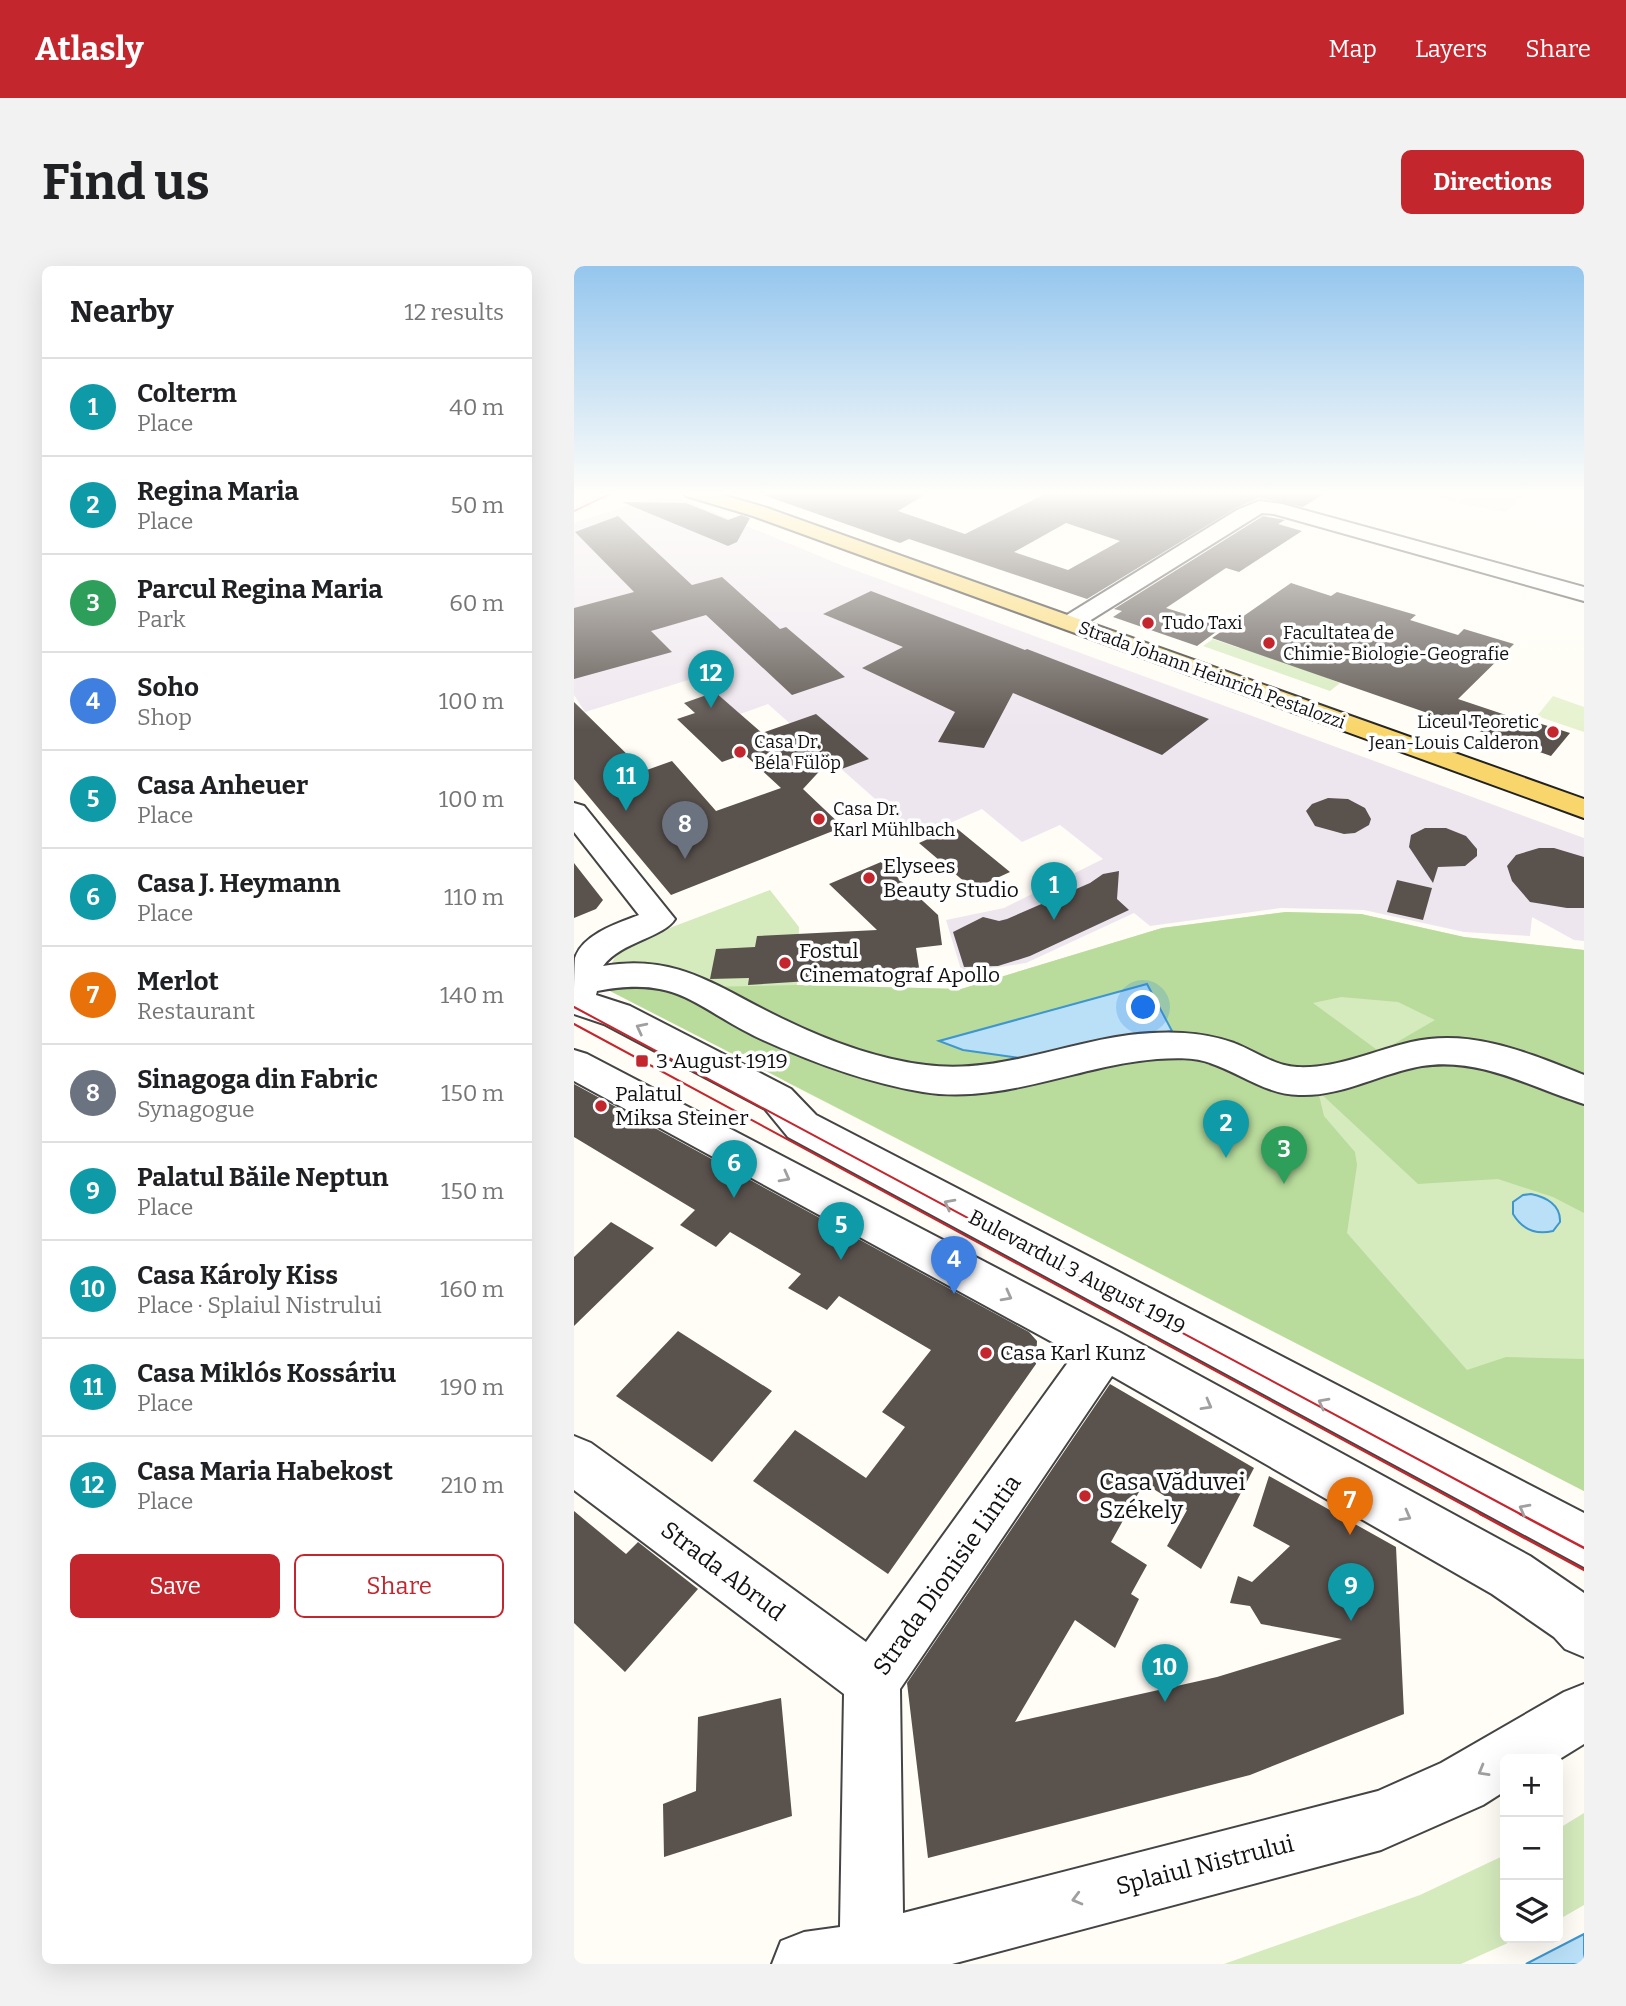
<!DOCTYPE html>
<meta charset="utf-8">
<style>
:root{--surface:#fff;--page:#f2f2f2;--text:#202124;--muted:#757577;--line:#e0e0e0;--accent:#c4262e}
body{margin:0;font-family:Bitter,serif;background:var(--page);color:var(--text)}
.controls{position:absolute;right:21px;bottom:21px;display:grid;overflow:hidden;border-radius:10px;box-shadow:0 7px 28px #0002}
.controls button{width:63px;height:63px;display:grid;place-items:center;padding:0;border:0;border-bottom:2px solid var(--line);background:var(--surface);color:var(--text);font:35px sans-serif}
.you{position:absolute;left:570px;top:742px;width:24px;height:24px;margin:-18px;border:5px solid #fff;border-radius:50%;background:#1a73e8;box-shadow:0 0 0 10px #1a73e833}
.badge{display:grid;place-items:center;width:46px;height:46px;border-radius:50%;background:var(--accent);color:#fff;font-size:23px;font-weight:700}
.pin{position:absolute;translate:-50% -58px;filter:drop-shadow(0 2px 4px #0008)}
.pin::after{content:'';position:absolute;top:37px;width:24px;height:21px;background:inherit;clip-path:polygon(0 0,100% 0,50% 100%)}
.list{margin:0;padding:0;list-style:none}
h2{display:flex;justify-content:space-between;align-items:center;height:91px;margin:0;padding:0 28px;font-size:30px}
h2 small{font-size:23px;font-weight:400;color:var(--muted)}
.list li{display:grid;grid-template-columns:46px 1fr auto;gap:21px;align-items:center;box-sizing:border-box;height:98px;padding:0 28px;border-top:2px solid var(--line)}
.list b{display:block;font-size:26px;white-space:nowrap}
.list p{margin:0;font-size:23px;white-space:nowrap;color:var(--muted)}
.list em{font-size:23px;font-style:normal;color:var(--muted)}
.actions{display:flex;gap:14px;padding:21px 28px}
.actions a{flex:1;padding:16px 0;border:2px solid var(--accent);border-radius:10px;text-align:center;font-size:24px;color:var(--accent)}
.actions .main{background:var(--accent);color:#fff}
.icon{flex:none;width:38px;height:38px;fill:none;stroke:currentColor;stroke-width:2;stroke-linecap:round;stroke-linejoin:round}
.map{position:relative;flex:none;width:1010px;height:1698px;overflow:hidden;border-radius:10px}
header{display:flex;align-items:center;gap:42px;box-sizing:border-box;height:98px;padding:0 35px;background:var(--accent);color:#fff}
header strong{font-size:33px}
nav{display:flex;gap:38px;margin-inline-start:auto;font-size:24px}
.intro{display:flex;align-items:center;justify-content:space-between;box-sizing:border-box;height:168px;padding:0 42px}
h1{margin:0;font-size:49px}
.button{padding:18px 32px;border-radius:10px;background:var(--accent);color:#fff;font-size:24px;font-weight:700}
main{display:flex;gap:42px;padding:0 42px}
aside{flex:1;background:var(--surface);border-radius:10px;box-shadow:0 7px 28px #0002}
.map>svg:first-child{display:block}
.industrial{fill:#eee6ef}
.green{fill:#d5ebbd}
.forest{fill:#b9dc9c;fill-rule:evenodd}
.pitch{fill:#e6f2cf}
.water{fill:#b9e0f7;stroke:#3f96cf;stroke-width:2}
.building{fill:#5a524d;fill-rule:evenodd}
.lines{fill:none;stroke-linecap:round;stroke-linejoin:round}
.minor-casing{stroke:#444;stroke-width:4}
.major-casing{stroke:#222;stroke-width:4}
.minor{fill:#fff;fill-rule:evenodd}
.major{fill:#f9d66b;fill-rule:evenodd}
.tram-far1{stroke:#c4262e;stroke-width:2}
.tram{stroke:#c4262e;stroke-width:2.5}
.oneway{stroke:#a0a0a0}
.poi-dot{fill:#c4262e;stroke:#fff;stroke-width:2.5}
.labels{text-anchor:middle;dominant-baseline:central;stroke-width:7;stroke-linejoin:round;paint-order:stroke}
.far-poi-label{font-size:18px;fill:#111;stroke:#fff;text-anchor:start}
.far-street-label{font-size:18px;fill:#111;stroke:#fff}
.poi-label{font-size:21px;fill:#111;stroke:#fff;text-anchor:start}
.street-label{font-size:21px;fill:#111;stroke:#fff}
.near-poi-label{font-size:24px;fill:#111;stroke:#fff;text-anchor:start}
.near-street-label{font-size:24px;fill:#111;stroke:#fff}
</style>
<header>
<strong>Atlasly</strong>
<nav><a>Map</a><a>Layers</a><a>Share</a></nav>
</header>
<div class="intro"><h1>Find us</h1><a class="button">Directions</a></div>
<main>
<aside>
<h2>Nearby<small>12 results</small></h2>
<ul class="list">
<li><span class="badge" style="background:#0f9aa8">1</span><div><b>Colterm</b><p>Place</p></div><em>40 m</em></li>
<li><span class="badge" style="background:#0f9aa8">2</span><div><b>Regina Maria</b><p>Place</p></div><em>50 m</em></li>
<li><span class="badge" style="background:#2e9e5b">3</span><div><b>Parcul Regina Maria</b><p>Park</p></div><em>60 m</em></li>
<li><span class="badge" style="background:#3f7fe0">4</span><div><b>Soho</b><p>Shop</p></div><em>100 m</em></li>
<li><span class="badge" style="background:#0f9aa8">5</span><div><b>Casa Anheuer</b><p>Place</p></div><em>100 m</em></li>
<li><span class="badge" style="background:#0f9aa8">6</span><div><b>Casa J. Heymann</b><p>Place</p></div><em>110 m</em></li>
<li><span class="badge" style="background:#e8710a">7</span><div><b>Merlot</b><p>Restaurant</p></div><em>140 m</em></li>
<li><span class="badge" style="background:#6b7280">8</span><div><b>Sinagoga din Fabric</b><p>Synagogue</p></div><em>150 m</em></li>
<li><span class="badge" style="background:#0f9aa8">9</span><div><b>Palatul Băile Neptun</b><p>Place</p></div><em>150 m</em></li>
<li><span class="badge" style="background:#0f9aa8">10</span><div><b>Casa Károly Kiss</b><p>Place · Splaiul Nistrului</p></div><em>160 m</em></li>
<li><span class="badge" style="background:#0f9aa8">11</span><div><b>Casa Miklós Kossáriu</b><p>Place</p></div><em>190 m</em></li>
<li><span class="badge" style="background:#0f9aa8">12</span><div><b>Casa Maria Habekost</b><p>Place</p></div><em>210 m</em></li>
</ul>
<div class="actions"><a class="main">Save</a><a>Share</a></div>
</aside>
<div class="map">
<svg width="1010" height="1698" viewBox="0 0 1010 1698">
<rect width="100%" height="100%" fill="#fffdf5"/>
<path class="industrial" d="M 823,226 L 956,226 L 931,246 Z
M 78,232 L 105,232 L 267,299 L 1010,572 L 1010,675 L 1000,674 L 958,651 L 956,670 L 890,666 L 790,644 L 707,642 L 576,660 L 560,647 L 452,697 L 388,707 L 372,654 L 430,642 L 529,593 L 486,559 L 448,576 L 408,543 L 344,571 L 194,438 L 166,448 L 124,411 L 11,446 L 0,429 L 0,257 Z"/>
<path class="green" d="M 639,373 L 665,382 L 671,379 L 766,417 L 756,425 L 629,380 Z
M 196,624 L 225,661 L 223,719 L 387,723 L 588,662 L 712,646 L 787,648 L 890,671 L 1010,684 L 1010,1225 L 218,819 L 28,713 L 48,680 Z
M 1010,1547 L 1010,1639 L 984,1654 L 984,1563 Z
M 931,1589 L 931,1672 L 945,1672 L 887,1698 L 650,1698 L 846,1629 Z"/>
<path class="forest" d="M 712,646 L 787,648 L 890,671 L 1010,684 L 1010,947 L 979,931 L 924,913 L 844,918 L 744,825 L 750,850 L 781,886 L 783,899 L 773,967 L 893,1104 L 932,1091 L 1010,1093 L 1010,1225 L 30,722 L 73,702 L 131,721 L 223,719 L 387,723 L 588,662 ZM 767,731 L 824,736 L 861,754 L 806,786 L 739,737 Z"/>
<path class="pitch" d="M 979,430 L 1010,441 L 1010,466 L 963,450 Z"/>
<path class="water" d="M 573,718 L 598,765 L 453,793 L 389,784 L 365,775 Z
M 957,928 C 972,931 987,939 986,956 L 979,965 C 962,969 948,963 939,948 L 939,936 L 949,929 Z
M 1010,1668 L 1010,1698 L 952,1698 Z"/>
<path class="building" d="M 189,226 L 355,226 L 324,245 L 391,268 L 475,226 L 753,226 L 729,241 L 685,232 L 662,242 L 513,333 L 335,273 L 326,277 L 189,229 ZM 492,257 L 546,275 L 494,304 L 440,286 Z
M 48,236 L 112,237 L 154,254 L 167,249 L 176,252 L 163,276 L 154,280 Z
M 44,250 L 118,319 L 148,311 L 206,363 L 212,361 L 271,411 L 218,429 L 132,349 L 77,365 L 98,386 L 0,413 L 0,342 L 60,326 L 1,266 Z
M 689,250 L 711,254 L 704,258 L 728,265 L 665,306 L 652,302 L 592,342 L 650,360 L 623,380 L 539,351 L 548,345 L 540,343 Z
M 717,317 L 757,330 L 763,326 L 842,349 L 836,354 L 884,369 L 890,363 L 940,378 L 884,433 L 956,457 L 958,455 L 996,467 L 977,490 L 638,372 Z
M 297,325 L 451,384 L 453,383 L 635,453 L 588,489 L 439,427 L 410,482 L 364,476 L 381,446 L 288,402 L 329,381 L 249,348 Z
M 141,426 L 188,467 L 242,448 L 295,493 L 262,505 L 253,497 L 229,523 L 269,561 L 97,629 L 0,513 L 0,436 L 70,505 L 98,495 L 142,545 L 207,522 L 170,488 L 148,496 L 103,453 L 121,447 L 110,437 Z
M 754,532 L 774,533 L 791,542 L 797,553 L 795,559 L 781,567 L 770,568 L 741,560 L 732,545 L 738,538 Z
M 381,561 L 436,606 L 399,623 L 345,577 Z
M 851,562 L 872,562 L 892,570 L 903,583 L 903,590 L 891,600 L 864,601 L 859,617 L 835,581 L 837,569 Z
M 965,582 L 980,582 L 1010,591 L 1010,642 L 993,642 L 956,636 L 938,615 L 933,600 L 942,589 Z
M 307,596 L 364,649 L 368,679 L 342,682 L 346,708 L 174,719 L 175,712 L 136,713 L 142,683 L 181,681 L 183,670 L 303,664 L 255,618 Z
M 0,597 L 29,634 L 22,643 L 0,652 Z
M 545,605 L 543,633 L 555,644 L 456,690 L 424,700 L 390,701 L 379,666 L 409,651 L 425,655 L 433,653 L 516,617 L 529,608 Z
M 823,614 L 858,622 L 849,654 L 813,646 Z
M 0,818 L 455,1066 L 463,1075 L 462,1098 L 314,1308 L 179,1215 L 221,1164 L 292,1212 L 331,1161 L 308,1146 L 357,1084 L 265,1030 L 253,1044 L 214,1022 L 227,1008 L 156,966 L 142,981 L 106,959 L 121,944 L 0,871 Z
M 37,956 L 80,982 L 0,1060 L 0,991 Z
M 104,1065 L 198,1125 L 138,1196 L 42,1130 Z
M 536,1118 L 680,1202 L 627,1303 L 593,1280 L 613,1244 L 570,1217 L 537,1276 L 573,1299 L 557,1328 L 565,1333 L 541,1382 L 501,1354 L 441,1456 L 643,1411 L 768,1373 L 687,1358 L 676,1340 L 656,1337 L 664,1310 L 678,1316 L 716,1280 L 679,1260 L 695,1210 L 822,1281 L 830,1448 L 676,1509 L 354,1592 L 333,1417 Z
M 0,1245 L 52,1288 L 64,1276 L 124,1323 L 51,1406 L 0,1357 Z
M 207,1432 L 218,1550 L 90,1591 L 89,1538 L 122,1525 L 124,1451 Z"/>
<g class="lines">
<defs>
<path id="minor" d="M 685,235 L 708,238 L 1010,321 L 1010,335 L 700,248 L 688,247 L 504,362 L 488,362 L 484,357 L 488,352 L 663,244 Z
M 0,537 L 10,540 L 101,653 C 89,672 48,675 29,700 C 104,687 144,722 207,752 C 252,774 302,793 352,799 C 422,808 487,778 555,769 C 591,765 626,765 660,777 C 681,785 700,800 723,801 C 762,803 799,785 837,776 C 898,762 954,787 1010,809 L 1010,838 C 955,821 907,791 848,800 C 806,807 768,831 725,829 C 691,828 666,807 636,797 C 620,791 600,792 583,793 C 505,799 428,839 349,826 C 294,817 240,797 189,774 C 120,742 107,709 23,725 L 22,729 L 56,740 L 217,823 L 242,849 L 1010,1247 L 1010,1301 L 214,871 L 191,843 L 30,758 L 0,748 C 0,733 0,704 1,692 C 9,668 44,657 65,649 L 0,566 Z
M 0,784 L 13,788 L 547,1067 L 956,1290 L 1010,1327 L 1010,1391 L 991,1383 L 980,1371 L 918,1328 L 538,1110 L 326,1423 L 329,1647 L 804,1525 L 867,1497 L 990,1426 L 1010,1418 L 1010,1478 L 984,1494 L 931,1493 L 931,1525 L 909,1539 L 807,1584 L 378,1698 L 198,1698 L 207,1675 L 230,1666 L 266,1661 L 270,1428 L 0,1224 L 0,1170 L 17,1177 L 292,1376 L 500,1088 L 0,815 Z"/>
<path id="major" d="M 109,226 L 139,226 L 193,242 L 1010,533 L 1010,552 L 179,250 L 112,230 Z"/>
</defs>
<use href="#minor" class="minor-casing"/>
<use href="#major" class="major-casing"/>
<use href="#minor" class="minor"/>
<use href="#major" class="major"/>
<path class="tram-far1" d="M 0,245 L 40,226
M 0,741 L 950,1250
M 0,758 L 910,1250"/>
<path class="tram" d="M 906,1248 L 1010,1304
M 946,1248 L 1010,1282"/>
</g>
<defs><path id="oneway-chevron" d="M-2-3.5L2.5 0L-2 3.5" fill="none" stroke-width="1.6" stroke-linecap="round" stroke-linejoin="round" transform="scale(1.75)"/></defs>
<g class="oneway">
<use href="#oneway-chevron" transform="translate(67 762) rotate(-153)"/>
<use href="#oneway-chevron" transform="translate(211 911) rotate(28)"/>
<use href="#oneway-chevron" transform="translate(375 938) rotate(-152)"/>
<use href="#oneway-chevron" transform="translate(433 1030) rotate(28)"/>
<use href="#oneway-chevron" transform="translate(749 1137) rotate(-152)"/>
<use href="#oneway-chevron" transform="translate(633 1139) rotate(29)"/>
<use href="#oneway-chevron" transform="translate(950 1243) rotate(-152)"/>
<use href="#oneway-chevron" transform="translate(832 1250) rotate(29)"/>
<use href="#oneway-chevron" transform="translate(909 1505) rotate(150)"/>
<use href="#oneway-chevron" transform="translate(503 1633) rotate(165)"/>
</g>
<linearGradient id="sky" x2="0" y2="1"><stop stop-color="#95c6ee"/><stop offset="0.49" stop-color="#fffefa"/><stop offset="1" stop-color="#fffefa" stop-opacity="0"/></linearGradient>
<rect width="1010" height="464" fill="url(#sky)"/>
<g class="poi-dot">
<circle cx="574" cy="357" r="7"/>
<circle cx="695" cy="377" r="7"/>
<circle cx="979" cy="466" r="7"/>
<circle cx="166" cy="486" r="7"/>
<circle cx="245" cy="553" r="7"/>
<circle cx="295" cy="612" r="7"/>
<circle cx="211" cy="697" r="7"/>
<rect x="61" y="788" width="14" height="14" rx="3.5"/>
<circle cx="27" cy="840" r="7"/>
<circle cx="412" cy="1087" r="7"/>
<circle cx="511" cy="1230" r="7"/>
</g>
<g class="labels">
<g class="far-poi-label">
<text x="588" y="357">Tudo Taxi</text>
<text x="709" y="367">Facultatea de<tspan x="709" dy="21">Chimie-Biologie-Geografie</tspan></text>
<text x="965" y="456" text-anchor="end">Liceul Teoretic<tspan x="965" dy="21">Jean-Louis Calderon</tspan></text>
<text x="180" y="476">Casa Dr.<tspan x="180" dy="21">Béla Fülöp</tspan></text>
<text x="259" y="543">Casa Dr.<tspan x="259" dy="21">Karl Mühlbach</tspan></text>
</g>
<g class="far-street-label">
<text transform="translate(638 409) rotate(20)">Strada Johann Heinrich Pestalozzi</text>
</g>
<g class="poi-label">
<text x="309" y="600">Elysees<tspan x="309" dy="24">Beauty Studio</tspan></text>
<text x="225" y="685">Fostul<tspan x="225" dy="24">Cinematograf Apollo</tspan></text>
<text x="82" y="795">3 August 1919</text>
<text x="41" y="828">Palatul<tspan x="41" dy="24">Miksa Steiner</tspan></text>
<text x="426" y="1087">Casa Karl Kunz</text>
</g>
<g class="street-label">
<text transform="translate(503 1006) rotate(28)">Bulevardul 3 August 1919</text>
</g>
<g class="near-poi-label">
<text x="525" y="1216">Casa Văduvei<tspan x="525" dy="28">Székely</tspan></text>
</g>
<g class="near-street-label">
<text transform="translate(149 1305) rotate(37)">Strada Abrud</text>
<text transform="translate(373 1309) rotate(-55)">Strada Dionisie Lintia</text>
<text transform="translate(631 1599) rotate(-14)">Splaiul Nistrului</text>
</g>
</g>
</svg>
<div class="controls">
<button>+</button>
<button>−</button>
<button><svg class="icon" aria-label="layers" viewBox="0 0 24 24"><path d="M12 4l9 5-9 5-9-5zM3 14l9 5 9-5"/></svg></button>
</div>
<div class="you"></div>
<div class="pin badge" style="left:480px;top:654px;background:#0f9aa8">1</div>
<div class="pin badge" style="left:652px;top:892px;background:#0f9aa8">2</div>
<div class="pin badge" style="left:710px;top:918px;background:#2e9e5b">3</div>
<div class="pin badge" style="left:380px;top:1028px;background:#3f7fe0">4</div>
<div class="pin badge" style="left:267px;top:994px;background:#0f9aa8">5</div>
<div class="pin badge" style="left:160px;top:932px;background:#0f9aa8">6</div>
<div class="pin badge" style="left:776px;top:1269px;background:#e8710a">7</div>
<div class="pin badge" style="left:111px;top:593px;background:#6b7280">8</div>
<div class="pin badge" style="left:777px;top:1355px;background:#0f9aa8">9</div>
<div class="pin badge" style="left:591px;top:1436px;background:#0f9aa8">10</div>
<div class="pin badge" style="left:52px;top:545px;background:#0f9aa8">11</div>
<div class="pin badge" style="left:137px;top:442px;background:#0f9aa8">12</div>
</div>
</main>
